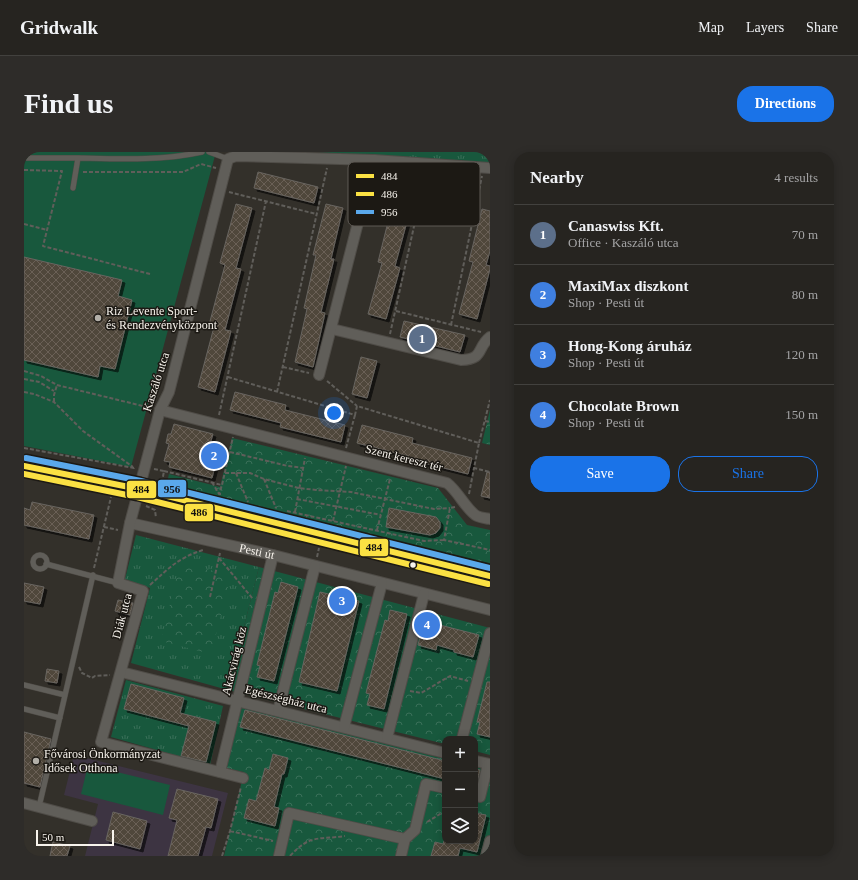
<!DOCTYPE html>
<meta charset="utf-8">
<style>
:root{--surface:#262420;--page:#2e2c29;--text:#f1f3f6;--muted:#a4a4a5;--line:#42413e;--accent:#1a73e8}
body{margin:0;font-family:"Times New Roman",serif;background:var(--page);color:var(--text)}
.controls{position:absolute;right:12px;bottom:12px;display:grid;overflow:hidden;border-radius:8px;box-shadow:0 2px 10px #0003}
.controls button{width:36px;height:36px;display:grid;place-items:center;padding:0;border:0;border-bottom:1px solid var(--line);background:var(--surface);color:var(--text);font:20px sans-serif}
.scale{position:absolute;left:12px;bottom:10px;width:78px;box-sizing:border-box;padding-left:4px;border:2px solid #f7f3ec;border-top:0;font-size:11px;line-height:14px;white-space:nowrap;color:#f7f3ec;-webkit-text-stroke:3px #1c1914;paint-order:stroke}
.you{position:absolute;left:310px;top:261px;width:14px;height:14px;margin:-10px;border:3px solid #fff;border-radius:50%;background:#1a73e8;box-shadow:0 0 0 6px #1a73e833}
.badge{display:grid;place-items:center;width:26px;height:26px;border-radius:50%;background:var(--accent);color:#fff;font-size:13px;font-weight:700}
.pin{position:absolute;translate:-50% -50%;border:2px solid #fff;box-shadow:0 1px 4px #0006}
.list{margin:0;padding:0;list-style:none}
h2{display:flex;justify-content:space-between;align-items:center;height:52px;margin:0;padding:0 16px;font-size:17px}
h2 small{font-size:13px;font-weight:400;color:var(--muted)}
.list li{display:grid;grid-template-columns:26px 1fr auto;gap:12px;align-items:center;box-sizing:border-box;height:60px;padding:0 16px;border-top:1px solid var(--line)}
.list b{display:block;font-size:15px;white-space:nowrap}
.list p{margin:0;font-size:13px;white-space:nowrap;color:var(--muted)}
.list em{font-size:13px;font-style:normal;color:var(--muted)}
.actions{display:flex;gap:8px;padding:12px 16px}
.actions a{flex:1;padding:9px 0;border:1px solid var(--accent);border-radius:16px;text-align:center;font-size:14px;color:var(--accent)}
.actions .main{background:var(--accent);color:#fff}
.icon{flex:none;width:22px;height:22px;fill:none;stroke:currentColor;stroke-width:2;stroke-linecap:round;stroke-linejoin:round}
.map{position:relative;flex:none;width:466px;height:704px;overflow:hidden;border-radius:16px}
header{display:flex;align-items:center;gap:24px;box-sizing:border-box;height:56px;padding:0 20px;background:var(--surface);border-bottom:1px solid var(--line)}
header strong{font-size:19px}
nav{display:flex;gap:22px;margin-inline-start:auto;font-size:14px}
.intro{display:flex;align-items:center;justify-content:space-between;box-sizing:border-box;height:96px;padding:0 24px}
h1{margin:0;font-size:28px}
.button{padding:10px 18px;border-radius:16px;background:var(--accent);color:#fff;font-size:14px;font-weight:700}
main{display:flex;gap:24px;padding:0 24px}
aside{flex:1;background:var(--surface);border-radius:16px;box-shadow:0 2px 10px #0003}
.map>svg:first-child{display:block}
.education{fill:#3d3442}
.grass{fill:url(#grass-tufts)}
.park{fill:url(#park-crowns)}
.pitch{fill:#18583d}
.building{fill:url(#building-cross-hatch);stroke:#686560;filter:url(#shadow)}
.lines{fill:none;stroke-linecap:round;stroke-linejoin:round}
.service-casing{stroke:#4f4c47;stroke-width:6}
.minor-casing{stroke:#4f4c47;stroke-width:12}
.primary-casing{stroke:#4f4c47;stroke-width:18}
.path{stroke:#605e5a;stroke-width:2;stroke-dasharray:4 2;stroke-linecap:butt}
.service{stroke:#605e59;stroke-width:5}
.minor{stroke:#605e59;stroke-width:10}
.primary{stroke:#686057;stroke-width:17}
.bus-1-casing{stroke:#1c1914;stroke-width:9}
.bus-2-casing{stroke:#1c1914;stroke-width:9}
.bus-3-casing{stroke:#1c1914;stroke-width:9}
.bus-1{stroke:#fbe143;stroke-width:6}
.bus-2{stroke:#fbe143;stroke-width:6}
.bus-3{stroke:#5aa8eb;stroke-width:6}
.poi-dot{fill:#b2afa8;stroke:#1c1914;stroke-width:1.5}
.bus-dot{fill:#f7f3ec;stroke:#1c1914;stroke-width:1.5}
.labels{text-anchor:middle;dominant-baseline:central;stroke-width:3;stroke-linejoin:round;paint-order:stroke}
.poi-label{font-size:12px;fill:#f7f3ec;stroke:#1c1914;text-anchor:start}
.street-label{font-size:12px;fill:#f7f3ec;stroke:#1c1914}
.key{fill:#1c1914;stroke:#5e5a55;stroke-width:1}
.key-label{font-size:11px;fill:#f7f3ec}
.line-badge{stroke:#1c1914;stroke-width:1.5}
.pale-badge-label{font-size:11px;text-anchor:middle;font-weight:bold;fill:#111}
</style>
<header>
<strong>Gridwalk</strong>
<nav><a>Map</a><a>Layers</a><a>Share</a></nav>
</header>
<div class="intro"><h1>Find us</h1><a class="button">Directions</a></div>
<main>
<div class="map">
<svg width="466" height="704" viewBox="0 0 466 704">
<defs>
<pattern id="grass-tufts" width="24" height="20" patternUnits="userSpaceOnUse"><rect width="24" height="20" fill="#18583d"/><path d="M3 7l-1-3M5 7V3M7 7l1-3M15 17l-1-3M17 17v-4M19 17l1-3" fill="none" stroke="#3a7059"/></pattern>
<pattern id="park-crowns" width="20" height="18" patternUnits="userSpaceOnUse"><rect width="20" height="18" fill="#18583d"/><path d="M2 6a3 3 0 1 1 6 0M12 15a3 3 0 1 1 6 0" fill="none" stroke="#3a7059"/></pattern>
<pattern id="building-cross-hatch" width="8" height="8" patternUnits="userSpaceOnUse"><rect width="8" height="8" fill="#50463a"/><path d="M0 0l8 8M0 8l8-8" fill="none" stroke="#6a6157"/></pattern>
<filter id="shadow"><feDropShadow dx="3" dy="3" stdDeviation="0" flood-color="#0009"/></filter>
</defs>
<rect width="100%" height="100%" fill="#33302a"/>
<path class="education" d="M 50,603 L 204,641 L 188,704 L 61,704 L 74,652 L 40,643 Z"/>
<path class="grass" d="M 0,0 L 144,0 L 144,3 L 0,3 Z
M 294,0 L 466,0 L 466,12 Z
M 112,383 L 235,415 L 204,538 L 107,511 L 126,436 L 101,427 Z
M 102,528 L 199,554 L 186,613 L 87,585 Z"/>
<path class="park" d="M 466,258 L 466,293 L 458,291 Z
M 208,286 L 414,336 L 443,373 L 466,378 L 466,416 L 142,335 L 145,322 L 196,335 Z
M 156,411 L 207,423 L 187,502 L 137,489 Z
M 235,415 L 466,476 L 466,603 L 451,599 L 451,587 L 421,587 L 421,592 L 204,538 Z
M 218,555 L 421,607 L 421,689 L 451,689 L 451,615 L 466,619 L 466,704 L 200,704 L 220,620 L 201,616 Z"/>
<path class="pitch" d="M 144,0 L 192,0 L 107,315 L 0,294 L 0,3 L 144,3 Z
M 64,613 L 146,633 L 139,663 L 57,642 Z"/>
<path class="building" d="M 234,20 L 294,35 L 290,51 L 230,36 Z
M 212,52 L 228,56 L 212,116 L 217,117 L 201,178 L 207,179 L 191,240 L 174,235 L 190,175 L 185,173 L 201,113 L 196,111 Z
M 302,52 L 319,56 L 307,107 L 310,107 L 297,160 L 301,161 L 289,215 L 271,210 L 283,157 L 280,156 L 292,103 L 289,103 Z
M 458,57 L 466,59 L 466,99 L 462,113 L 466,114 L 466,117 L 453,167 L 435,162 L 449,110 L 445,109 Z
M 367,58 L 385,62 L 371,114 L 376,116 L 362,167 L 344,162 L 358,111 L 354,110 Z
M 0,105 L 98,128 L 94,144 L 108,148 L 91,217 L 76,214 L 74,225 L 0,208 Z
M 380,169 L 441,183 L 436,200 L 376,185 Z
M 337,205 L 353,209 L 343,246 L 328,242 Z
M 211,240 L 262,253 L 261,258 L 321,273 L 317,290 L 256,275 L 257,271 L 206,258 Z
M 150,272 L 189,282 L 186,292 L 196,294 L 188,326 L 145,315 L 146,310 L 140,309 L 145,292 L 142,291 L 144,282 L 147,282 Z
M 338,273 L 389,286 L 388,291 L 448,306 L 444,322 L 384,307 L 384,304 L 333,291 Z
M 463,320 L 466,320 L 466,346 L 457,344 Z
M 8,350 L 70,363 L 65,387 L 0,373 L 0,356 L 6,358 Z
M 365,356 L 412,365 L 416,370 L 416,376 L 412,381 L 406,383 L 362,375 Z
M 257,430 L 274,435 L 250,529 L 233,525 L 236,514 L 233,513 L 251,440 L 254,441 Z
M 0,431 L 20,435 L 16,452 L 0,449 Z
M 296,440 L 335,449 L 313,539 L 275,530 Z
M 94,448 L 109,451 L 106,463 L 91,459 Z
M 366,458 L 383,462 L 360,557 L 343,553 L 346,542 L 342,541 L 361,468 L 364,469 Z
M 400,469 L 455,483 L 449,505 L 430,500 L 430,498 L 413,493 L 412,498 L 394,493 Z
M 23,517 L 35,519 L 33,531 L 21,529 Z
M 463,530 L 466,530 L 466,585 L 453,582 L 456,570 L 453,570 Z
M 107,532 L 160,546 L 156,561 L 192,570 L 182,610 L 157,604 L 165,574 L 100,557 Z
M 221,558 L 421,609 L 421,627 L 216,575 Z
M 0,580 L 27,587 L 16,635 L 0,631 Z
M 249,602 L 264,606 L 260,622 L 258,622 L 250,655 L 255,656 L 251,674 L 220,666 L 225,647 L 232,649 L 241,616 L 245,618 Z
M 451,617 L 456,618 L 452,636 L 451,636 Z
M 153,637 L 194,647 L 187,676 L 182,675 L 174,704 L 144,704 L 153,668 L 145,666 Z
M 89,660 L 123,669 L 116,697 L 82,688 Z
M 451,661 L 462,663 L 453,700 L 436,696 L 434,704 L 407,704 L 411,690 L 419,692 L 420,689 L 451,689 Z
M 29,690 L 46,694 L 43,704 L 26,704 Z"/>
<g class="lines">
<defs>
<path id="service" d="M 185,0 L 204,7
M 0,6 L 54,6
M 49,36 L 54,6 C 96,7 137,9 178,0
M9 410a7 7 0 1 1 14 0a7 7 0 1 1-14 0Z
M 22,412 L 94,431
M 0,533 L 41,543
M 0,557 L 36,566
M 15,655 L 69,423"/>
<g id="minor">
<path d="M 308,177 L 437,208 C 461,207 452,196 466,185"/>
<path d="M 295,223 L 350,8"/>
<path d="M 136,258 L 423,331 C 434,339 443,359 453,364 C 457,366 462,366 466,367"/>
<path id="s1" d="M 106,371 L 249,403 L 466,458"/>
<path d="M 97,520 L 421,601"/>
<path d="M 254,559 L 291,414"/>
<path d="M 320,575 L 358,431"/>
<path d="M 363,586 L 400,442"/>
<path d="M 438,587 L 466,481"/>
<path d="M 451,609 L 466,612"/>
<path d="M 196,620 L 249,403"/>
<path d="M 219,626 L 77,590 L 119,439 L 94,431 L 106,371 L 136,258 L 145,240 L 204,7 L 212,4 L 350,8 L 466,16"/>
<path d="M 456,645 L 464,612"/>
<path d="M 0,651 L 68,669"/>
<path d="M 255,704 L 265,661 L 381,687"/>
<path d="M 377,704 L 381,687 L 391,678 L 402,632 L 421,636"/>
<path d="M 462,704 L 466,689"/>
</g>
<path id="primary" d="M 0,314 L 115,337 L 466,424"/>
</defs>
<use href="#service" class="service-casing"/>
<use href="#minor" class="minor-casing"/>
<use href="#primary" class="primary-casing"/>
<path class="path" d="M 0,18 L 38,19 L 19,94 L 126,122
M 59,20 L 159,20 L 177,12 L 192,16
M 352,39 L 395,52 L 450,66
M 205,40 L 292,62
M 0,72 L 23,78
M 372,159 L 457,180
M 427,173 L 458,24
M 366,182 L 395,52
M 259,215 L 285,221
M 0,219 L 17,224 L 33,233 L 127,256
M 204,225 L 331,263 L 333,254 L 455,291 L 450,316 L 466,320
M 0,227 L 15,230 L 30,239
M 303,229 L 333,254
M 0,240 L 10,242 L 30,250 L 59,279 L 109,315
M 253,240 L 303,16
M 30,250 L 30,243 L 33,233
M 195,263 L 242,49
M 461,269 L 466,270
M 455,291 L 466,248
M 0,296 L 110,316 L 111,315
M 322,296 L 331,263
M 206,300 L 264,314 L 279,316
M 130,317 L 140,319 L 138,330
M 140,319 L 198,333 L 209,285
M 201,321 L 226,321 L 240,327 L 275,336 L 292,338 L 327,340 L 410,357 L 426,356
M 212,321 L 224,350
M 240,327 L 252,356
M 188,330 L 195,342
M 197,342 L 195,342 L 198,333
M 445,342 L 450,316
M 273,347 L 357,363
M 122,354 L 131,358 L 132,366
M 431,355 L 426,356 L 420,388 L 466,398
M 263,359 L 400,389 L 420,388
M 271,360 L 281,306
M 309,369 L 322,314
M 80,375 L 94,378
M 353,378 L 366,327
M 293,405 L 295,396
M 195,406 L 229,447
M 70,416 L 87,345
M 126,433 C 145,416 154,406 179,398
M 186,445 L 196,401
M 55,515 L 58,521 L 68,526 L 71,524 L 86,523
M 386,539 L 397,541 L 426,524 L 444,529
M 403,670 L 421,659
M 206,679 L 249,689
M 198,704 L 206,679 L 217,635
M 266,704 C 286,682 294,688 321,684"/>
<use href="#service" class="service"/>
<use href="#minor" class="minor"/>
<use href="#primary" class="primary"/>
<defs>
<path id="bus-1" d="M 0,314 L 115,337 L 466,424"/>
<path id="bus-2" d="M 0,322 L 113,345 L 464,432"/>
<path id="bus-3" d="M 2,306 L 117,329 L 466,416"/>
</defs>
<use href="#bus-1" class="bus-1-casing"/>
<use href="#bus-2" class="bus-2-casing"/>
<use href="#bus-3" class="bus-3-casing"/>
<use href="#bus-1" class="bus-1"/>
<use href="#bus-2" class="bus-2"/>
<use href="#bus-3" class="bus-3"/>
</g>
<g class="poi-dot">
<circle cx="74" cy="166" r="4"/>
<circle cx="12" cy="609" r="4"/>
</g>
<circle class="bus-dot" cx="389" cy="413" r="3.5"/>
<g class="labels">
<g class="poi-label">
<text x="82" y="159">Riz Levente Sport-<tspan x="82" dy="14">és Rendezvényközpont</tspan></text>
<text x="20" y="602">Fővárosi Önkormányzat<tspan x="20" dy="14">Idősek Otthona</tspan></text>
</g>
<g class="street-label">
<text transform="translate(132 230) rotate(-72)">Kaszáló utca</text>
<text transform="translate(380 306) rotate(14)">Szent kereszt tér</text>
<text stroke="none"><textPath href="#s1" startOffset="130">Pesti út</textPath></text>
<text transform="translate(98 464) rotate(-75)">Diák utca</text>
<text transform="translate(210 509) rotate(-76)">Akácvirág köz</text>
<text transform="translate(262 547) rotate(14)">Egészségház utca</text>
</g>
</g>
<rect x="324" y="10" width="132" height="64" rx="6" class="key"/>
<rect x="332" y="22" width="18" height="4" fill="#fbe143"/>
<rect x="332" y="40" width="18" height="4" fill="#fbe143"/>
<rect x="332" y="58" width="18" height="4" fill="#5aa8eb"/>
<g class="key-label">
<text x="357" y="28">484</text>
<text x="357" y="46">486</text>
<text x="357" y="64">956</text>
</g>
<g class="line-badge">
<rect x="133" y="327" width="30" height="19" rx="4" fill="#5aa8eb"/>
<rect x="102" y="328" width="31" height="19" rx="4" fill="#fbe143"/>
<rect x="160" y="351" width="30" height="19" rx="4" fill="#fbe143"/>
<rect x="335" y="386" width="30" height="19" rx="4" fill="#fbe143"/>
</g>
<g class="pale-badge-label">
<text x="148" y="341">956</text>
<text x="117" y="341">484</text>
<text x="175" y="364">486</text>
<text x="350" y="399">484</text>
</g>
</svg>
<div class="controls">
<button>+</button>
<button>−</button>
<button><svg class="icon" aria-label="layers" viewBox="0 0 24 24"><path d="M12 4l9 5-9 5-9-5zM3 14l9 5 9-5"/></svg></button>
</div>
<div class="scale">50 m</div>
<div class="you"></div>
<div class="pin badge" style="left:398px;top:187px;background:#5c6f8a">1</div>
<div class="pin badge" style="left:190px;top:304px;background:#3f7fe0">2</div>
<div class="pin badge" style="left:318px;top:449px;background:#3f7fe0">3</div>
<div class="pin badge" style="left:403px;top:473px;background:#3f7fe0">4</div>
</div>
<aside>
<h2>Nearby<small>4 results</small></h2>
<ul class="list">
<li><span class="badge" style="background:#5c6f8a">1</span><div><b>Canaswiss Kft.</b><p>Office · Kaszáló utca</p></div><em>70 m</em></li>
<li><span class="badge" style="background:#3f7fe0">2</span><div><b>MaxiMax diszkont</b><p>Shop · Pesti út</p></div><em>80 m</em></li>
<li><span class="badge" style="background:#3f7fe0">3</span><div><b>Hong-Kong áruház</b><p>Shop · Pesti út</p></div><em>120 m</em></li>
<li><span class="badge" style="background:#3f7fe0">4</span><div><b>Chocolate Brown</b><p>Shop · Pesti út</p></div><em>150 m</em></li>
</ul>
<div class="actions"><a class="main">Save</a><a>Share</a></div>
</aside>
</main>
